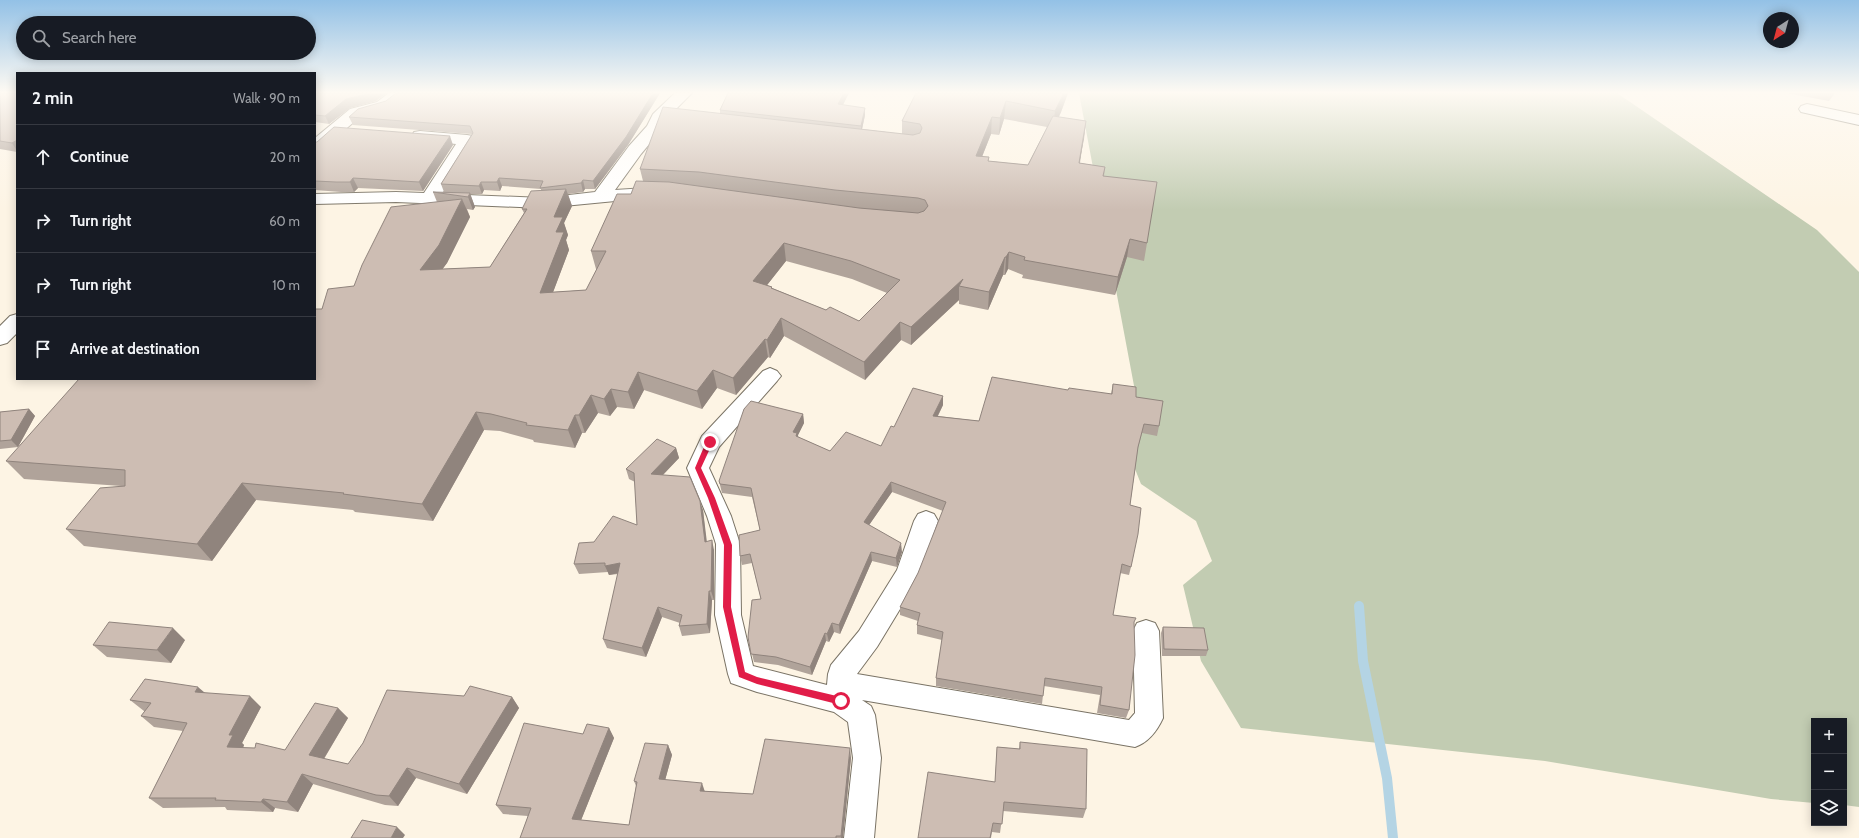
<!DOCTYPE html>
<meta charset="utf-8">
<style>
:root{--surface:#171b24;--page:#242831;--text:#f1f3f6;--muted:#9ea1a6;--line:#363941}
body{margin:0;font-family:Cabin,sans-serif;background:var(--page);color:var(--text)}
.controls{position:absolute;right:12px;bottom:12px;display:grid;overflow:hidden;border-radius:0px;box-shadow:0 2px 10px #0003}
.controls button{width:36px;height:36px;display:grid;place-items:center;padding:0;border:0;border-bottom:1px solid var(--line);background:var(--surface);color:var(--text);font:20px sans-serif}
.compass{position:absolute;left:1763px;top:12px;width:36px;height:36px;border-radius:50%;background:var(--surface);box-shadow:0 2px 10px #0003;rotate:216deg}
.stop{position:absolute;width:12px;height:12px;margin:-9px;border:3px solid #e11d48;border-radius:50%;background:#fff}
.stop.end{background:#e11d48;border-color:#fff;box-shadow:0 1px 4px #0008}
.list{margin:0;padding:0;list-style:none}
h2{display:flex;justify-content:space-between;align-items:center;height:52px;margin:0;padding:0 16px;font-size:17px}
h2 small{font-size:13px;font-weight:400;color:var(--muted)}
.list li{display:grid;grid-template-columns:26px 1fr auto;gap:12px;align-items:center;box-sizing:border-box;height:64px;padding:0 16px;border-top:1px solid var(--line)}
.list b{display:block;font-size:15px;white-space:nowrap}
.list em{font-size:13px;font-style:normal;color:var(--muted)}
.icon{flex:none;width:22px;height:22px;fill:none;stroke:currentColor;stroke-width:2;stroke-linecap:round;stroke-linejoin:round}
.map{position:relative;flex:none;width:1859px;height:838px;overflow:hidden}
.search{position:absolute;background:var(--surface);box-shadow:0 2px 10px #0003;left:16px;top:16px;width:300px;height:44px;display:flex;align-items:center;gap:10px;box-sizing:border-box;padding:0 14px;border-radius:22px;color:var(--muted);font-size:15px}
.panel{position:absolute;background:var(--surface);box-shadow:0 2px 10px #0003;left:16px;top:72px;width:300px;height:308px;border-radius:0px}
.map>svg:first-child{display:block}
.green{fill:#c2ccb2}
.lines{fill:none;stroke-linecap:round;stroke-linejoin:round}
.stream{stroke:#b4d4e4;stroke-width:10}
.minor-casing{stroke:#7a7365;stroke-width:2}
.minor{fill:#fff;fill-rule:evenodd}
.wall{fill:#b0a39a;fill-rule:evenodd}
.shaded-wall{fill:#90847d}
.building{fill:#cdbdb3;stroke:#90847d;fill-rule:evenodd}
.route{fill:#e11d48}
</style>
<div class="map">
<svg width="1859" height="838" viewBox="0 0 1859 838">
<rect width="100%" height="100%" fill="#fdf4e4"/>
<path class="green" d="M 1079,93 L 1617,93 L 1817,230 L 1859,272 L 1859,807 L 1844,805 L 1844,721 L 1814,721 L 1814,803 L 1771,799 L 1545,761 L 1241,728 L 1201,661 L 1183,585 L 1212,561 L 1196,521 L 1141,484 L 1129,454 L 1138,407 Z"/>
<g class="lines">
<path class="stream" d="M 1359,606 L 1363,661 L 1387,778 L 1393,838"/>
<defs>
<path id="minor" d="M 389,93 L 407,93 L 389,108 L 376,113 L 361,116 L 321,150 L 315,151 L 315,138 L 350,109 L 377,102 Z
M 675,93 L 692,93 L 666,119 L 660,131 L 641,154 L 615,190 L 661,187 L 667,188 L 670,192 L 667,196 L 543,208 L 396,202 L 315,204 L 315,194 L 396,192 L 424,193 L 456,144 L 414,140 L 412,136 L 414,132 L 420,131 L 467,135 L 473,136 L 475,140 L 442,194 L 543,198 L 595,192 L 629,146 L 647,126 L 653,114 Z
M 1807,104 L 1859,115 L 1859,125 L 1801,112 L 1799,109 L 1801,106 Z
M 17,314 L 17,333 L 7,343 L 0,345 L 0,326 L 10,316 Z
M 770,368 L 777,371 L 781,376 L 777,381 L 719,447 L 709,468 L 731,516 L 740,544 L 741,615 L 753,666 L 827,685 L 828,674 L 831,665 L 859,631 L 897,570 L 914,521 L 918,514 L 926,511 L 934,514 L 938,521 L 917,581 L 877,647 L 857,674 L 1129,720 L 1135,713 L 1133,631 L 1137,623 L 1146,620 L 1155,623 L 1159,631 L 1163,718 C 1157,731 1149,742 1135,747 L 862,700 L 871,706 L 875,715 L 881,758 L 874,838 L 844,838 L 853,758 L 848,722 L 834,712 L 757,692 L 731,683 L 728,674 L 715,615 L 716,544 L 707,516 L 687,468 L 702,436 L 763,371 Z"/>
</defs>
<use href="#minor" class="minor-casing"/>
<use href="#minor" class="minor"/>
</g>
<path class="wall" d="M 0,93 L 17,93 L 17,152 L 0,149 Z
M 315,93 L 376,101 L 350,108 L 329,124 L 315,122 Z
M 396,93 L 660,93 L 628,145 L 595,189 L 585,189 L 583,192 L 568,194 L 572,206 L 564,223 L 568,235 L 566,240 L 569,250 L 553,292 L 586,290 L 597,269 L 596,269 L 591,251 L 631,194 L 643,181 L 640,169 L 720,114 L 720,110 L 728,93 L 849,93 L 843,105 L 865,108 L 865,115 L 862,129 L 902,134 L 902,121 L 916,93 L 1068,93 L 1061,112 L 1059,117 L 1086,121 L 1080,163 L 1105,167 L 1104,176 L 1147,243 L 1144,261 L 1127,257 L 1115,295 L 1022,278 L 1023,275 L 1008,269 L 1005,275 L 1003,275 L 988,310 L 959,304 L 959,300 L 911,345 L 901,340 L 865,380 L 784,336 L 770,358 L 768,357 L 736,395 L 717,388 L 702,409 L 644,390 L 634,409 L 617,407 L 610,416 L 598,413 L 585,433 L 582,433 L 575,448 L 534,442 L 533,440 L 500,431 L 484,430 L 433,521 L 355,512 L 353,510 L 256,500 L 212,561 L 84,546 L 66,529 L 121,486 L 24,479 L 6,461 L 322,309 L 354,286 L 437,202 L 433,192 L 444,192 L 441,184 L 472,134 L 353,125 L 349,117 L 386,101 ZM 1004,119 L 1047,127 L 1028,165 L 989,161 L 982,157 L 991,134 L 999,135 ZM 502,186 L 541,189 L 541,191 L 522,209 L 524,213 L 490,267 L 442,269 L 447,263 L 470,217 L 467,209 L 473,210 L 475,207 L 470,194 L 482,194 L 484,190 L 500,191 ZM 786,261 L 852,279 L 887,293 L 859,321 L 826,310 L 772,288 L 772,287 L 767,285 Z
M 1786,93 L 1835,93 L 1829,101 Z
M 315,142 L 453,145 L 423,191 L 358,188 L 354,192 L 341,192 L 315,190 Z
M 1113,384 L 1136,397 L 1159,426 L 1157,436 L 1142,433 L 1138,448 L 1130,505 L 1131,567 L 1129,575 L 1120,573 L 1113,615 L 1134,625 L 1129,710 L 1126,718 L 1097,713 L 1100,695 L 1044,686 L 1042,704 L 936,686 L 936,678 L 942,640 L 917,634 L 917,625 L 918,621 L 900,615 L 900,607 L 918,573 L 943,511 L 892,492 L 869,525 L 902,552 L 897,567 L 872,561 L 840,634 L 834,632 L 829,642 L 826,641 L 812,675 L 778,665 L 754,662 L 748,637 L 761,599 L 752,563 L 742,565 L 740,556 L 760,530 L 752,497 L 722,493 L 719,481 L 803,414 L 804,423 L 798,435 L 798,437 L 830,451 L 881,446 L 894,427 L 943,396 L 943,405 L 938,416 L 979,421 L 1068,390 L 1111,394 Z
M 29,409 L 35,416 L 18,447 L 0,449 L 0,412 Z
M 676,448 L 679,458 L 663,475 L 703,510 L 706,541 L 714,550 L 714,600 L 712,600 L 710,633 L 682,636 L 679,626 L 680,623 L 662,617 L 646,657 L 607,648 L 603,639 L 618,574 L 609,575 L 608,572 L 579,574 L 574,564 L 594,542 L 637,525 L 635,482 L 629,479 L 626,469 Z
M 1163,627 L 1208,650 L 1206,656 L 1162,656 L 1161,633 Z
M 185,640 L 171,663 L 107,657 L 93,645 Z
M 205,693 L 261,707 L 242,743 L 244,745 L 243,748 L 285,750 L 338,708 L 348,718 L 324,759 L 348,764 L 464,696 L 512,697 L 519,708 L 467,794 L 416,778 L 398,806 L 385,805 L 313,784 L 298,812 L 275,808 L 273,812 L 227,810 L 225,807 L 163,808 L 149,798 L 183,731 L 154,727 L 141,716 L 145,711 L 144,711 L 130,700 Z
M 609,728 L 614,738 L 581,820 L 629,825 L 636,786 L 634,781 L 668,745 L 672,755 L 665,780 L 705,791 L 753,794 L 851,758 L 843,838 L 520,838 L 528,816 L 503,814 L 496,805 L 583,734 Z
M 1020,742 L 1086,809 L 1083,818 L 1003,811 L 1000,833 L 992,832 L 991,838 L 918,838 L 995,782 L 997,747 L 1019,749 Z"/>
<path class="shaded-wall" d="M 371,93 L 387,93 L 376,101 L 350,108 L 329,124 L 325,116 L 346,99 Z
M 653,93 L 660,93 L 628,145 L 595,189 L 593,181 Z
M 844,93 L 849,93 L 839,112 L 838,104 Z
M 1064,93 L 1068,93 L 1061,112 L 1053,128 L 1055,111 Z
M 1006,101 L 1004,119 L 999,135 L 1000,118 Z
M 865,108 L 865,115 L 861,134 L 861,126 Z
M 992,117 L 991,134 L 975,174 L 976,156 Z
M 1086,121 L 1084,139 L 1076,180 L 1079,163 Z
M 450,136 L 453,145 L 423,191 L 419,182 Z
M 17,140 L 17,151 L 12,143 Z
M 353,178 L 358,188 L 354,192 L 350,182 Z
M 499,178 L 502,186 L 500,191 L 497,182 Z
M 583,180 L 585,189 L 583,192 L 581,183 Z
M 481,182 L 484,190 L 482,194 L 479,186 Z
M 566,189 L 572,206 L 564,223 L 568,235 L 566,240 L 569,250 L 546,311 L 540,293 L 554,217 Z
M 470,193 L 475,207 L 473,210 L 468,197 Z
M 462,199 L 470,217 L 447,263 L 429,288 L 420,270 Z
M 1130,239 L 1127,257 L 1115,295 L 1118,277 Z
M 784,243 L 786,261 L 756,299 L 753,281 Z
M 1009,252 L 1008,269 L 1005,275 L 1006,257 Z
M 1005,257 L 1003,275 L 988,310 L 989,292 Z
M 963,279 L 959,286 L 959,300 L 911,345 L 911,327 Z
M 781,318 L 784,336 L 770,358 L 767,340 Z
M 900,322 L 901,340 L 865,380 L 864,362 Z
M 765,339 L 768,357 L 736,395 L 733,378 Z
M 713,370 L 717,388 L 702,409 L 697,391 Z
M 638,372 L 644,390 L 634,409 L 628,392 Z
M 611,389 L 617,407 L 610,416 L 604,399 Z
M 591,395 L 598,413 L 585,433 L 579,415 Z
M 943,396 L 943,405 L 933,425 L 933,416 Z
M 29,409 L 35,416 L 18,447 L 11,440 Z
M 476,412 L 484,430 L 433,521 L 422,504 Z
M 803,414 L 804,423 L 798,435 L 799,443 L 793,432 Z
M 575,415 L 582,433 L 575,448 L 568,430 Z
M 676,448 L 679,458 L 654,484 L 651,474 Z
M 891,482 L 892,492 L 865,531 L 864,522 Z
M 242,483 L 256,500 L 212,561 L 197,544 Z
M 700,501 L 703,510 L 708,551 L 705,542 Z
M 712,540 L 714,550 L 714,600 L 711,591 Z
M 901,543 L 902,552 L 897,567 L 896,558 Z
M 871,552 L 872,561 L 840,634 L 839,625 Z
M 620,563 L 624,572 L 609,575 L 605,566 Z
M 709,591 L 712,600 L 710,633 L 707,624 Z
M 658,607 L 662,617 L 646,657 L 642,648 Z
M 832,623 L 834,632 L 829,642 L 827,634 Z
M 173,628 L 185,640 L 171,663 L 157,650 Z
M 825,633 L 826,641 L 812,675 L 810,667 Z
M 198,687 L 211,698 L 195,692 Z
M 250,696 L 261,707 L 242,743 L 244,745 L 239,757 L 227,747 L 229,735 Z
M 512,697 L 519,708 L 467,794 L 459,784 Z
M 338,708 L 348,718 L 320,765 L 309,755 Z
M 609,728 L 614,738 L 578,828 L 572,819 Z
M 668,745 L 672,755 L 663,788 L 659,779 Z
M 850,748 L 851,758 L 843,838 L 841,838 Z
M 407,768 L 416,778 L 398,806 L 389,796 Z
M 302,774 L 313,784 L 298,812 L 287,802 Z
M 702,783 L 705,792 L 700,791 Z
M 263,799 L 275,808 L 273,812 L 261,802 Z
M 397,827 L 405,835 L 403,838 L 391,838 Z"/>
<path class="building" d="M 0,93 L 17,93 L 17,140 L 12,143 L 0,141 Z
M 315,93 L 371,93 L 346,99 L 325,116 L 315,115 Z
M 396,93 L 653,93 L 626,137 L 593,181 L 583,180 L 581,183 L 540,188 L 543,181 L 499,178 L 497,182 L 481,182 L 479,186 L 441,184 L 473,133 L 470,126 L 349,117 L 358,109 L 386,101 Z
M 728,93 L 844,93 L 838,104 L 865,108 L 861,126 L 720,110 Z
M 916,93 L 1064,93 L 1055,111 L 1006,101 L 1000,118 L 992,117 L 976,156 L 989,157 L 988,161 L 1028,165 L 1053,116 L 1086,121 L 1079,163 L 1105,167 L 1103,176 L 1157,182 L 1147,243 L 1130,239 L 1118,277 L 1024,260 L 1025,257 L 1009,252 L 1006,257 L 1005,257 L 989,292 L 959,286 L 963,279 L 911,327 L 900,322 L 864,362 L 781,318 L 767,340 L 765,339 L 733,378 L 713,370 L 697,391 L 638,372 L 628,392 L 611,389 L 604,399 L 591,395 L 579,415 L 575,415 L 568,430 L 526,425 L 527,423 L 491,414 L 476,412 L 422,504 L 343,494 L 344,493 L 242,483 L 197,544 L 66,529 L 100,488 L 125,486 L 125,470 L 6,461 L 79,379 L 315,379 L 315,309 L 322,309 L 328,289 L 354,286 L 362,265 L 391,207 L 462,199 L 439,245 L 420,270 L 490,267 L 527,209 L 522,209 L 531,191 L 566,189 L 554,217 L 563,217 L 556,232 L 564,232 L 540,293 L 586,290 L 606,251 L 591,251 L 617,194 L 631,194 L 636,181 L 669,182 L 859,208 L 918,213 L 924,211 L 928,206 L 925,200 L 918,198 L 835,190 L 699,172 L 640,169 L 663,107 L 913,135 L 920,133 L 922,128 L 920,124 L 902,121 ZM 784,243 L 851,261 L 900,280 L 859,321 L 830,307 L 826,310 L 771,288 L 772,287 L 753,281 Z
M 334,127 L 450,136 L 419,182 L 353,178 L 350,182 L 336,182 L 315,181 L 315,142 L 317,142 Z
M 433,192 L 470,193 L 468,197 Z
M 992,377 L 1068,390 L 1069,388 L 1112,394 L 1113,384 L 1136,387 L 1136,397 L 1163,401 L 1159,426 L 1144,424 L 1138,447 L 1130,505 L 1141,508 L 1138,534 L 1131,567 L 1122,564 L 1113,615 L 1136,618 L 1134,622 L 1135,655 L 1129,710 L 1100,705 L 1102,687 L 1045,678 L 1043,696 L 936,678 L 943,632 L 917,625 L 920,613 L 900,607 L 918,573 L 946,502 L 891,482 L 864,522 L 901,543 L 896,558 L 871,552 L 839,625 L 832,623 L 827,634 L 825,633 L 810,667 L 776,657 L 751,654 L 748,637 L 752,600 L 761,599 L 750,554 L 740,556 L 739,535 L 760,530 L 751,488 L 720,484 L 719,481 L 744,409 L 751,401 L 803,414 L 793,432 L 797,433 L 796,436 L 830,451 L 846,432 L 881,446 L 891,426 L 894,427 L 913,388 L 943,396 L 933,416 L 979,421 Z
M 29,409 L 11,440 L 0,441 L 0,412 Z
M 657,439 L 676,448 L 651,474 L 690,477 L 700,501 L 705,542 L 712,540 L 711,591 L 709,591 L 707,624 L 679,626 L 682,615 L 658,607 L 642,648 L 603,639 L 620,563 L 605,566 L 605,563 L 574,564 L 579,543 L 594,542 L 613,516 L 637,525 L 634,473 L 626,469 Z
M 109,622 L 173,628 L 157,650 L 93,645 Z
M 1163,627 L 1204,628 L 1208,650 L 1164,649 Z
M 145,679 L 198,687 L 195,692 L 250,696 L 229,735 L 233,735 L 227,747 L 255,748 L 256,743 L 285,750 L 315,703 L 338,708 L 309,755 L 348,764 L 363,743 L 387,690 L 464,696 L 470,686 L 512,697 L 459,784 L 407,768 L 389,796 L 376,795 L 302,774 L 287,802 L 263,799 L 261,802 L 215,800 L 216,798 L 149,798 L 187,723 L 141,716 L 151,703 L 130,700 Z
M 524,723 L 583,734 L 587,724 L 609,728 L 572,819 L 629,825 L 637,782 L 634,781 L 645,743 L 668,745 L 659,779 L 702,783 L 700,791 L 753,794 L 765,739 L 850,748 L 841,836 L 836,836 L 836,838 L 520,838 L 531,808 L 496,805 Z
M 1020,742 L 1087,749 L 1086,809 L 1004,802 L 1002,824 L 993,823 L 990,838 L 918,838 L 928,772 L 995,782 L 997,747 L 1020,749 Z
M 362,820 L 397,827 L 391,838 L 351,838 Z"/>
<linearGradient id="sky" x2="0" y2="1"><stop stop-color="#93c1e6"/><stop offset="0.44" stop-color="#fefaf3"/><stop offset="1" stop-color="#fefaf3" stop-opacity="0"/></linearGradient>
<rect width="1859" height="210" fill="url(#sky)"/>
<path class="route" d="M 710,440 L 713,442 L 701,468 L 715,498 L 732,545 L 731,607 L 745,672 L 757,677 L 841,697 L 845,701 L 844,704 L 841,705 L 757,684 L 739,677 L 723,607 L 724,545 L 708,498 L 695,468 L 706,442 Z"/>
</svg>
<div class="controls">
<button>+</button>
<button>−</button>
<button><svg class="icon" aria-label="layers" viewBox="0 0 24 24"><path d="M12 4l9 5-9 5-9-5zM3 14l9 5 9-5"/></svg></button>
</div>
<svg class="compass" viewBox="-18 -18 36 36"><path d="M0-13l5 13h-10z" fill="#e53935"/><path d="M0 13l5-13h-10z" fill="#9ea1a6"/></svg>
<div class="stop" style="left:841px;top:701px"></div>
<div class="stop end" style="left:710px;top:442px"></div>
<div class="search"><svg class="icon" aria-label="search" viewBox="0 0 24 24"><circle cx="10" cy="10" r="6"/><path d="M15 15l6 6"/></svg>Search here</div>
<section class="panel">
<h2>2 min<small>Walk · 90 m</small></h2>
<ul class="list">
<li><svg class="icon" aria-label="ahead" viewBox="0 0 24 24"><path d="M12 20V5M6 11l6-6 6 6"/></svg><div><b>Continue</b></div><em>20 m</em></li>
<li><svg class="icon" aria-label="right" viewBox="0 0 24 24"><path d="M7 20v-9h11M14 6l5 5-5 5"/></svg><div><b>Turn right</b></div><em>60 m</em></li>
<li><svg class="icon" aria-label="right" viewBox="0 0 24 24"><path d="M7 20v-9h11M14 6l5 5-5 5"/></svg><div><b>Turn right</b></div><em>10 m</em></li>
<li><svg class="icon" aria-label="arrive" viewBox="0 0 24 24"><path d="M6 21V4h12l-3 4 3 4H6"/></svg><div><b>Arrive at destination</b></div></li>
</ul>
</section>
</div>
